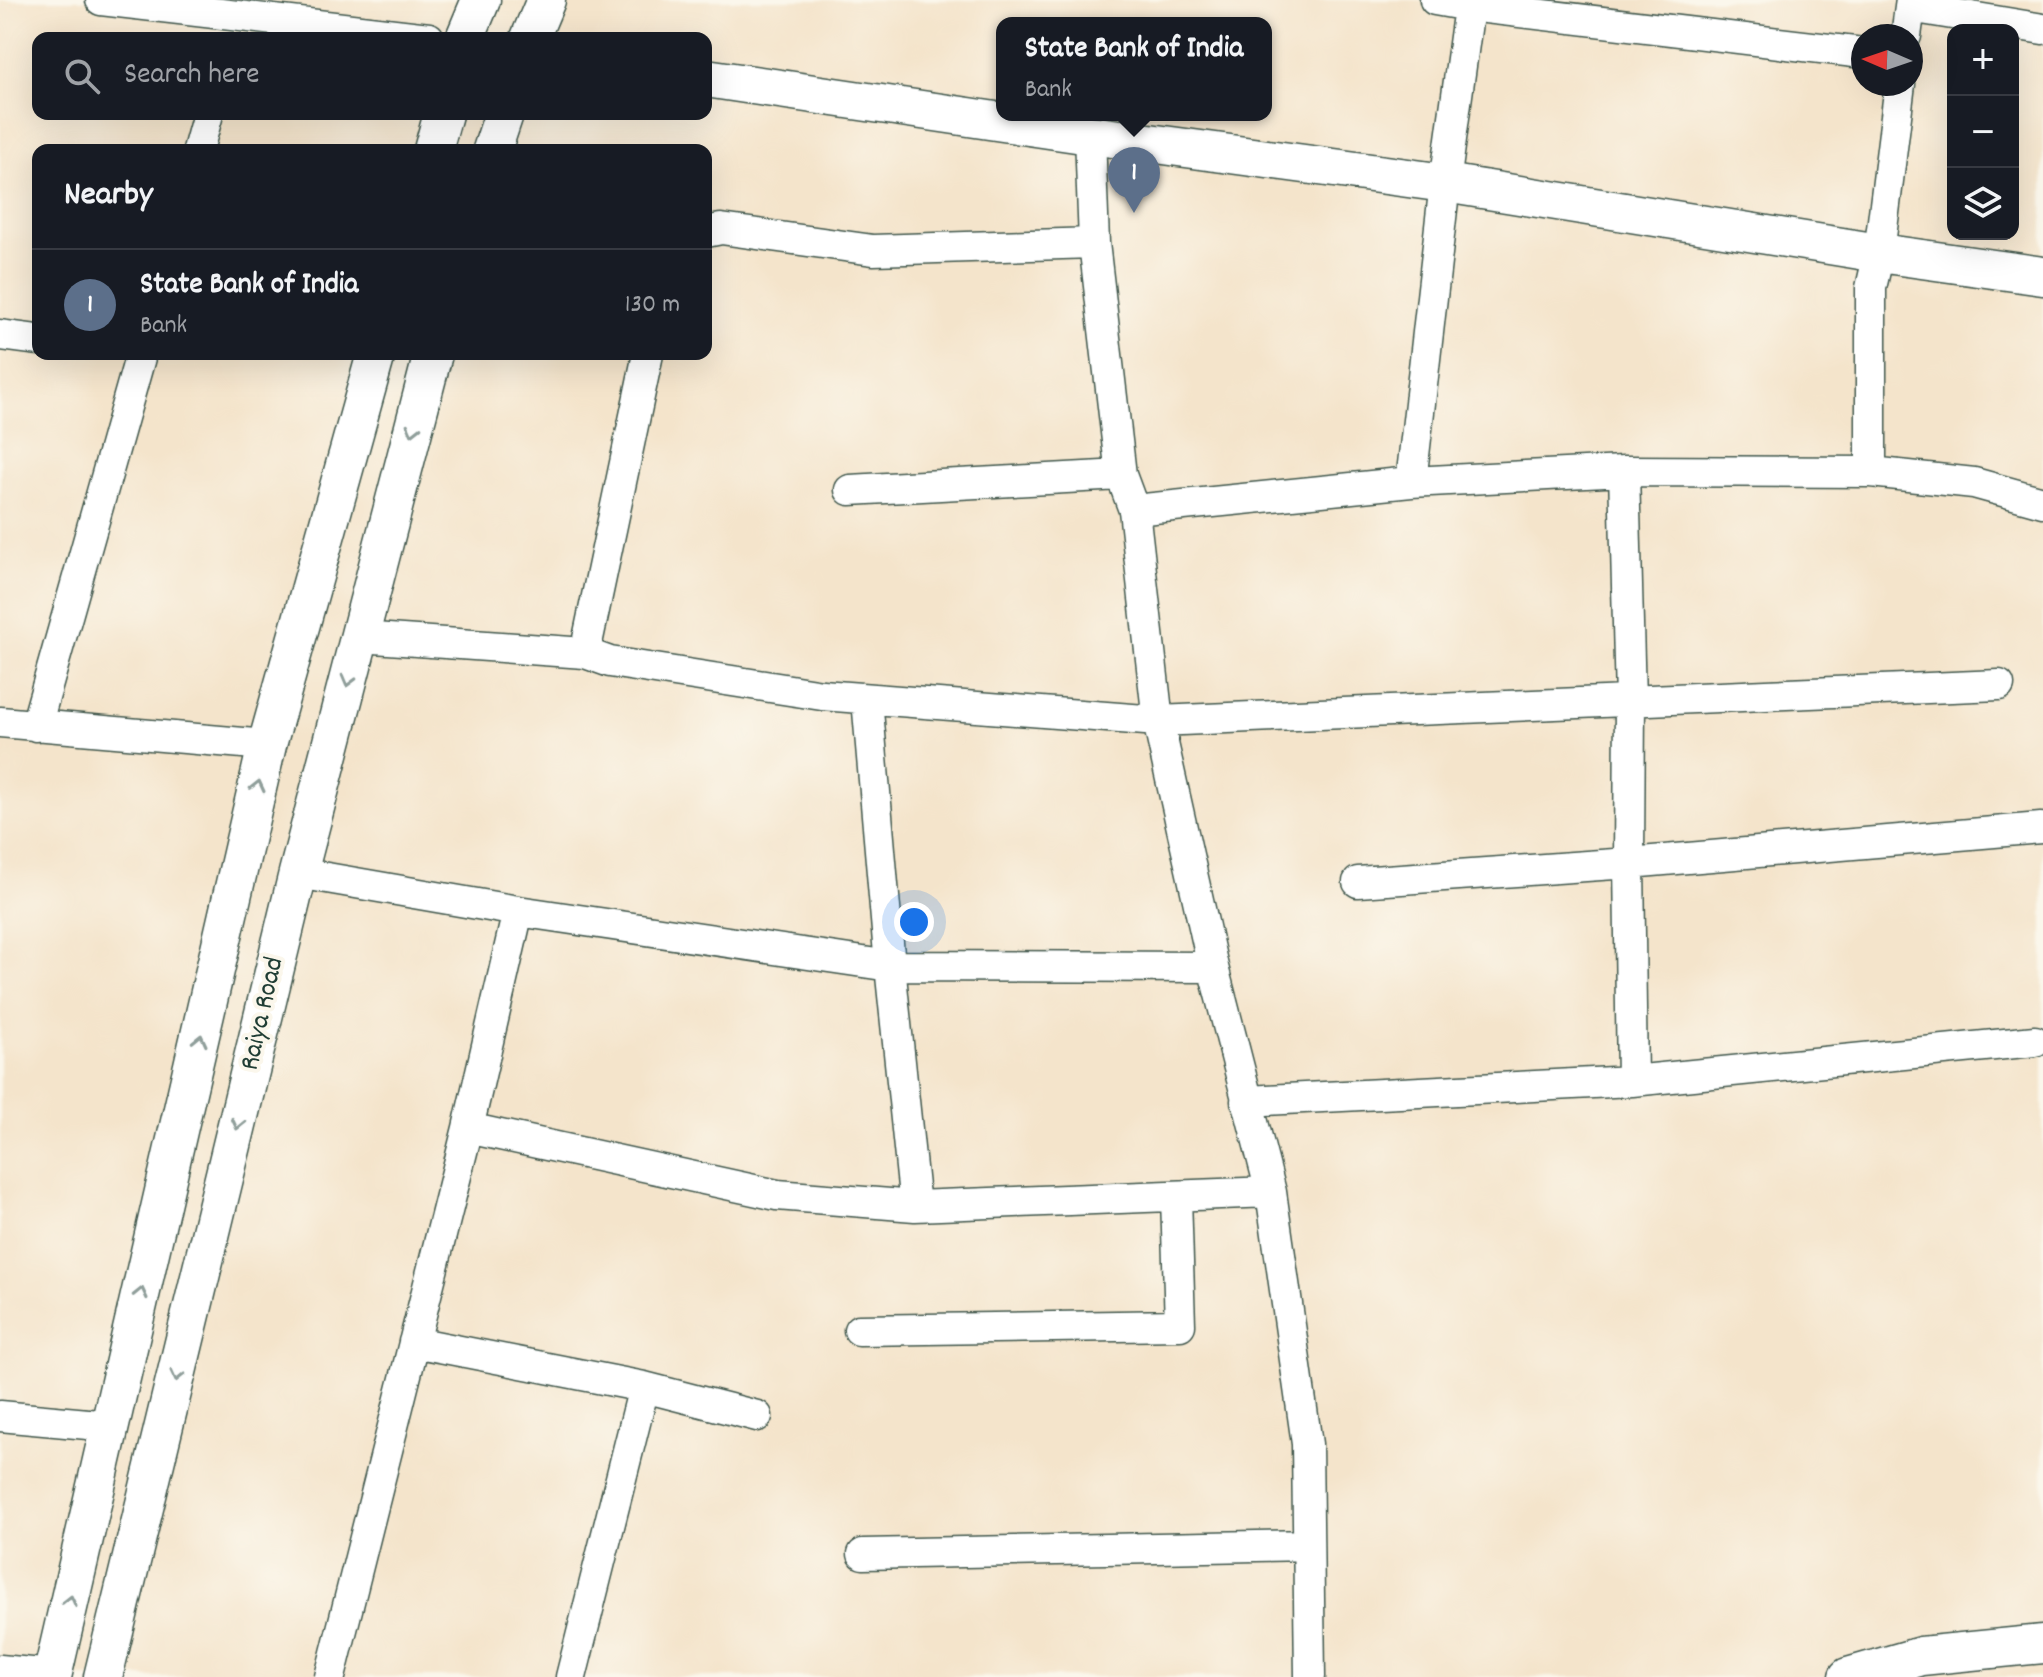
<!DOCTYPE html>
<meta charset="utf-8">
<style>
:root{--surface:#171b24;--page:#20242c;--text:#f1f3f6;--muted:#9ea1a6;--line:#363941;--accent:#d1495b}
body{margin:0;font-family:Dekko,sans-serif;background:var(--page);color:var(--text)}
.controls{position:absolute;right:24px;top:24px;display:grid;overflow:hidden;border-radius:16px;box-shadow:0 8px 32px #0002}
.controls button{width:72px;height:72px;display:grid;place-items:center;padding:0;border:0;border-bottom:2px solid var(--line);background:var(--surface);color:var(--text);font:40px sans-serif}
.compass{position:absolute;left:1851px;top:24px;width:72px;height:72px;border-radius:50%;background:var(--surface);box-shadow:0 8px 32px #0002;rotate:272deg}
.you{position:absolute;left:914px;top:922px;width:28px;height:28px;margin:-20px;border:6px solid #fff;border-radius:50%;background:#1a73e8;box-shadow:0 0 0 12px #1a73e833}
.badge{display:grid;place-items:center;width:52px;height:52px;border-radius:50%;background:var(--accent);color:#fff;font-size:26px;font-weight:700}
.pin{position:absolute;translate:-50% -66px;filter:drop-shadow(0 2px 4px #0008)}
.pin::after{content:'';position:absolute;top:42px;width:28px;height:24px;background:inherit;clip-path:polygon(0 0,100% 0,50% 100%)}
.popup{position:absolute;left:996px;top:17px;width:276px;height:104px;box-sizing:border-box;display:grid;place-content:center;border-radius:16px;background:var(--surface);filter:drop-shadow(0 2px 6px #0005);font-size:26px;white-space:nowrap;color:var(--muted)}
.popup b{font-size:30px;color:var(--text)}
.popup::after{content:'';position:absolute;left:50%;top:100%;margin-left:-16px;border:16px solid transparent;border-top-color:var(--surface)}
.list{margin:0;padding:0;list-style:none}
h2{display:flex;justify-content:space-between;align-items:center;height:104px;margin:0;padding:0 32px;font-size:34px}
h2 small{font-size:26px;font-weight:400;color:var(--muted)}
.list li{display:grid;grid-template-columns:52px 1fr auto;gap:24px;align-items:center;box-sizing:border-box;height:112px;padding:0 32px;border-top:2px solid var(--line)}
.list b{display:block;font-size:30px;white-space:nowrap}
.list p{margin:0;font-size:26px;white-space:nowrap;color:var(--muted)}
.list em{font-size:26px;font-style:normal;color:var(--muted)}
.icon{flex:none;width:44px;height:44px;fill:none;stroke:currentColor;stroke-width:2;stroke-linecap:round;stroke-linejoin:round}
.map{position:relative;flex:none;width:2043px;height:1677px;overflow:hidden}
.search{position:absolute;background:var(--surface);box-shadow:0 8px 32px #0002;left:32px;top:32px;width:680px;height:88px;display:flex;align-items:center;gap:20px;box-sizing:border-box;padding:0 28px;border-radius:16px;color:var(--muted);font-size:30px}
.panel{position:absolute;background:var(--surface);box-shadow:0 8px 32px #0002;left:32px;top:144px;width:680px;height:216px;border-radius:16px}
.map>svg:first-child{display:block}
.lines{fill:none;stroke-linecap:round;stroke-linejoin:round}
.minor-casing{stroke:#3f564b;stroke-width:33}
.tertiary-casing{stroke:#3f564b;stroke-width:41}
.minor{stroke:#fff;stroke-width:30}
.tertiary{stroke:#fff;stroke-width:38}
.oneway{stroke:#8f9e9a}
.labels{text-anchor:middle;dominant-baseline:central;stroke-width:8;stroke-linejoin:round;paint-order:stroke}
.street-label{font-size:28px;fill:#1f3d34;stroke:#fbf7ec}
</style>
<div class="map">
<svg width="2043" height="1677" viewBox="0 0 2043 1677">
<rect width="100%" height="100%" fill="#fbf7ec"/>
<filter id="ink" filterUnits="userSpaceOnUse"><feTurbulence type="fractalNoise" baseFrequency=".0125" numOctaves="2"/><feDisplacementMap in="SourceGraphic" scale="16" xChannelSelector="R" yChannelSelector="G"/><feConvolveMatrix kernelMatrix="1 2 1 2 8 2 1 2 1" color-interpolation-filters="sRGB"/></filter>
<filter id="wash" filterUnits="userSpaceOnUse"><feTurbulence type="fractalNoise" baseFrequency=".006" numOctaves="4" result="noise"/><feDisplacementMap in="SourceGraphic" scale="32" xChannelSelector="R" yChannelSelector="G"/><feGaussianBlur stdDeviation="1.8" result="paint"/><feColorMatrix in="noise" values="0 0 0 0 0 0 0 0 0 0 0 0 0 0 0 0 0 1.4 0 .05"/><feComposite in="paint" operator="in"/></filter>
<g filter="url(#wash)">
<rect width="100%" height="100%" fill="#f4e4cb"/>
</g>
<g filter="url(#ink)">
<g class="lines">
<defs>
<path id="minor" d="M 101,0 L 429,38
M 1435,0 L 1469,6 L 1863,53
M 1910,7 L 2043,29
M 1906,36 L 1911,0
M 1090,135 L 1094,243 L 1121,475 L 1134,510 L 1158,721 L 1213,967 L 1271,1192 L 1307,1444 L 1310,1677
M 198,150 L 208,114
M 706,232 L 721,229 L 873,250 L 1094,243
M 0,335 L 38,340
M 1624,471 L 1630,700 L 1629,863 L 1632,1081
M 1871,472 L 1974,483 L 2043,502
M 1411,482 L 1445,183 L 1470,0
M 850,490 L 1121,475
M 1134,510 L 1411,482 L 1624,471 L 1871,472 L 1871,288 L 1879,253 L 1900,84
M 360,637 L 585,653 L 610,662 L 822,695 L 1158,721 L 1999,685
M 585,653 L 648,354
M 867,699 L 890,966 L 1213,967
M 0,722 L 267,745
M 36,726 L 141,354
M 298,873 L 518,911 L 468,1128 L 330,1677
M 1358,882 L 1629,863 L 2041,828
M 518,911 L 890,966 L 915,1206
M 1246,1101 L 1632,1081 L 2035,1041
M 468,1128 L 777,1195 L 915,1206 L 1271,1192
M 859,1330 L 1180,1325 L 1176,1197
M 414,1342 L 644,1387 L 571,1677
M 644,1387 L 757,1416
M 0,1416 L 110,1426
M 863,1554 L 1308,1545
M 0,1670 L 53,1675"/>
<path id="tertiary" d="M 465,38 L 481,0
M 530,38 L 546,0
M 706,78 L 1090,135 L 1445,183 L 1879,253 L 2043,276
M 433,150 L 443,114
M 492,150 L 504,114
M 52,1677 L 267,745 L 376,354
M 103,1677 L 298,873 L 433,354
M 1848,1677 L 1921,1656 L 2043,1644"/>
</defs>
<use href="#minor" class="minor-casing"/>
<use href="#tertiary" class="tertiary-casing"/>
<use href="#minor" class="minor"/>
<use href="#tertiary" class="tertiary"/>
</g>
<defs><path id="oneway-chevron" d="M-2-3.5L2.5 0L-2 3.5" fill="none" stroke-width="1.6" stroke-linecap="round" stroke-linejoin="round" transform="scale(2)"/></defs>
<g class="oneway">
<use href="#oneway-chevron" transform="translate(413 430) rotate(104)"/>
<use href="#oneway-chevron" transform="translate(348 681) rotate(105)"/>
<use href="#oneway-chevron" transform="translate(258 786) rotate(-77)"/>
<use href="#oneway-chevron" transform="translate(200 1040) rotate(-77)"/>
<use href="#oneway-chevron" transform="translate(238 1124) rotate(103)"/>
<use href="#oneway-chevron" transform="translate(141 1293) rotate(-77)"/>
<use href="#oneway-chevron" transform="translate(177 1376) rotate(103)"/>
<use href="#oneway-chevron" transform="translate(70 1601) rotate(-77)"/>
</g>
</g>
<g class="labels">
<g class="street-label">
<text transform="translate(264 1014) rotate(-77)">Raiya Road</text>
</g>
</g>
</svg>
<div class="controls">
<button>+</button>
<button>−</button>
<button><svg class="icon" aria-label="layers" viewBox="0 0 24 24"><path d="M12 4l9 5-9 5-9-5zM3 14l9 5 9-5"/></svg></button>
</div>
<svg class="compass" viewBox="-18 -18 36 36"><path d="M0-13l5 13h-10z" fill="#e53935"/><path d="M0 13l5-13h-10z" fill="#9ea1a6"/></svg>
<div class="you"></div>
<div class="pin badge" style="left:1134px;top:213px;background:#5c6f8a">1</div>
<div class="popup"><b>State Bank of India</b>Bank</div>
<div class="search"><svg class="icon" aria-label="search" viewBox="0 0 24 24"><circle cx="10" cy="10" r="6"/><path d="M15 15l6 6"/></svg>Search here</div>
<section class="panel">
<h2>Nearby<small></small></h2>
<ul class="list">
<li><span class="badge" style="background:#5c6f8a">1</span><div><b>State Bank of India</b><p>Bank</p></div><em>130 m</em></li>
</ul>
</section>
</div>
